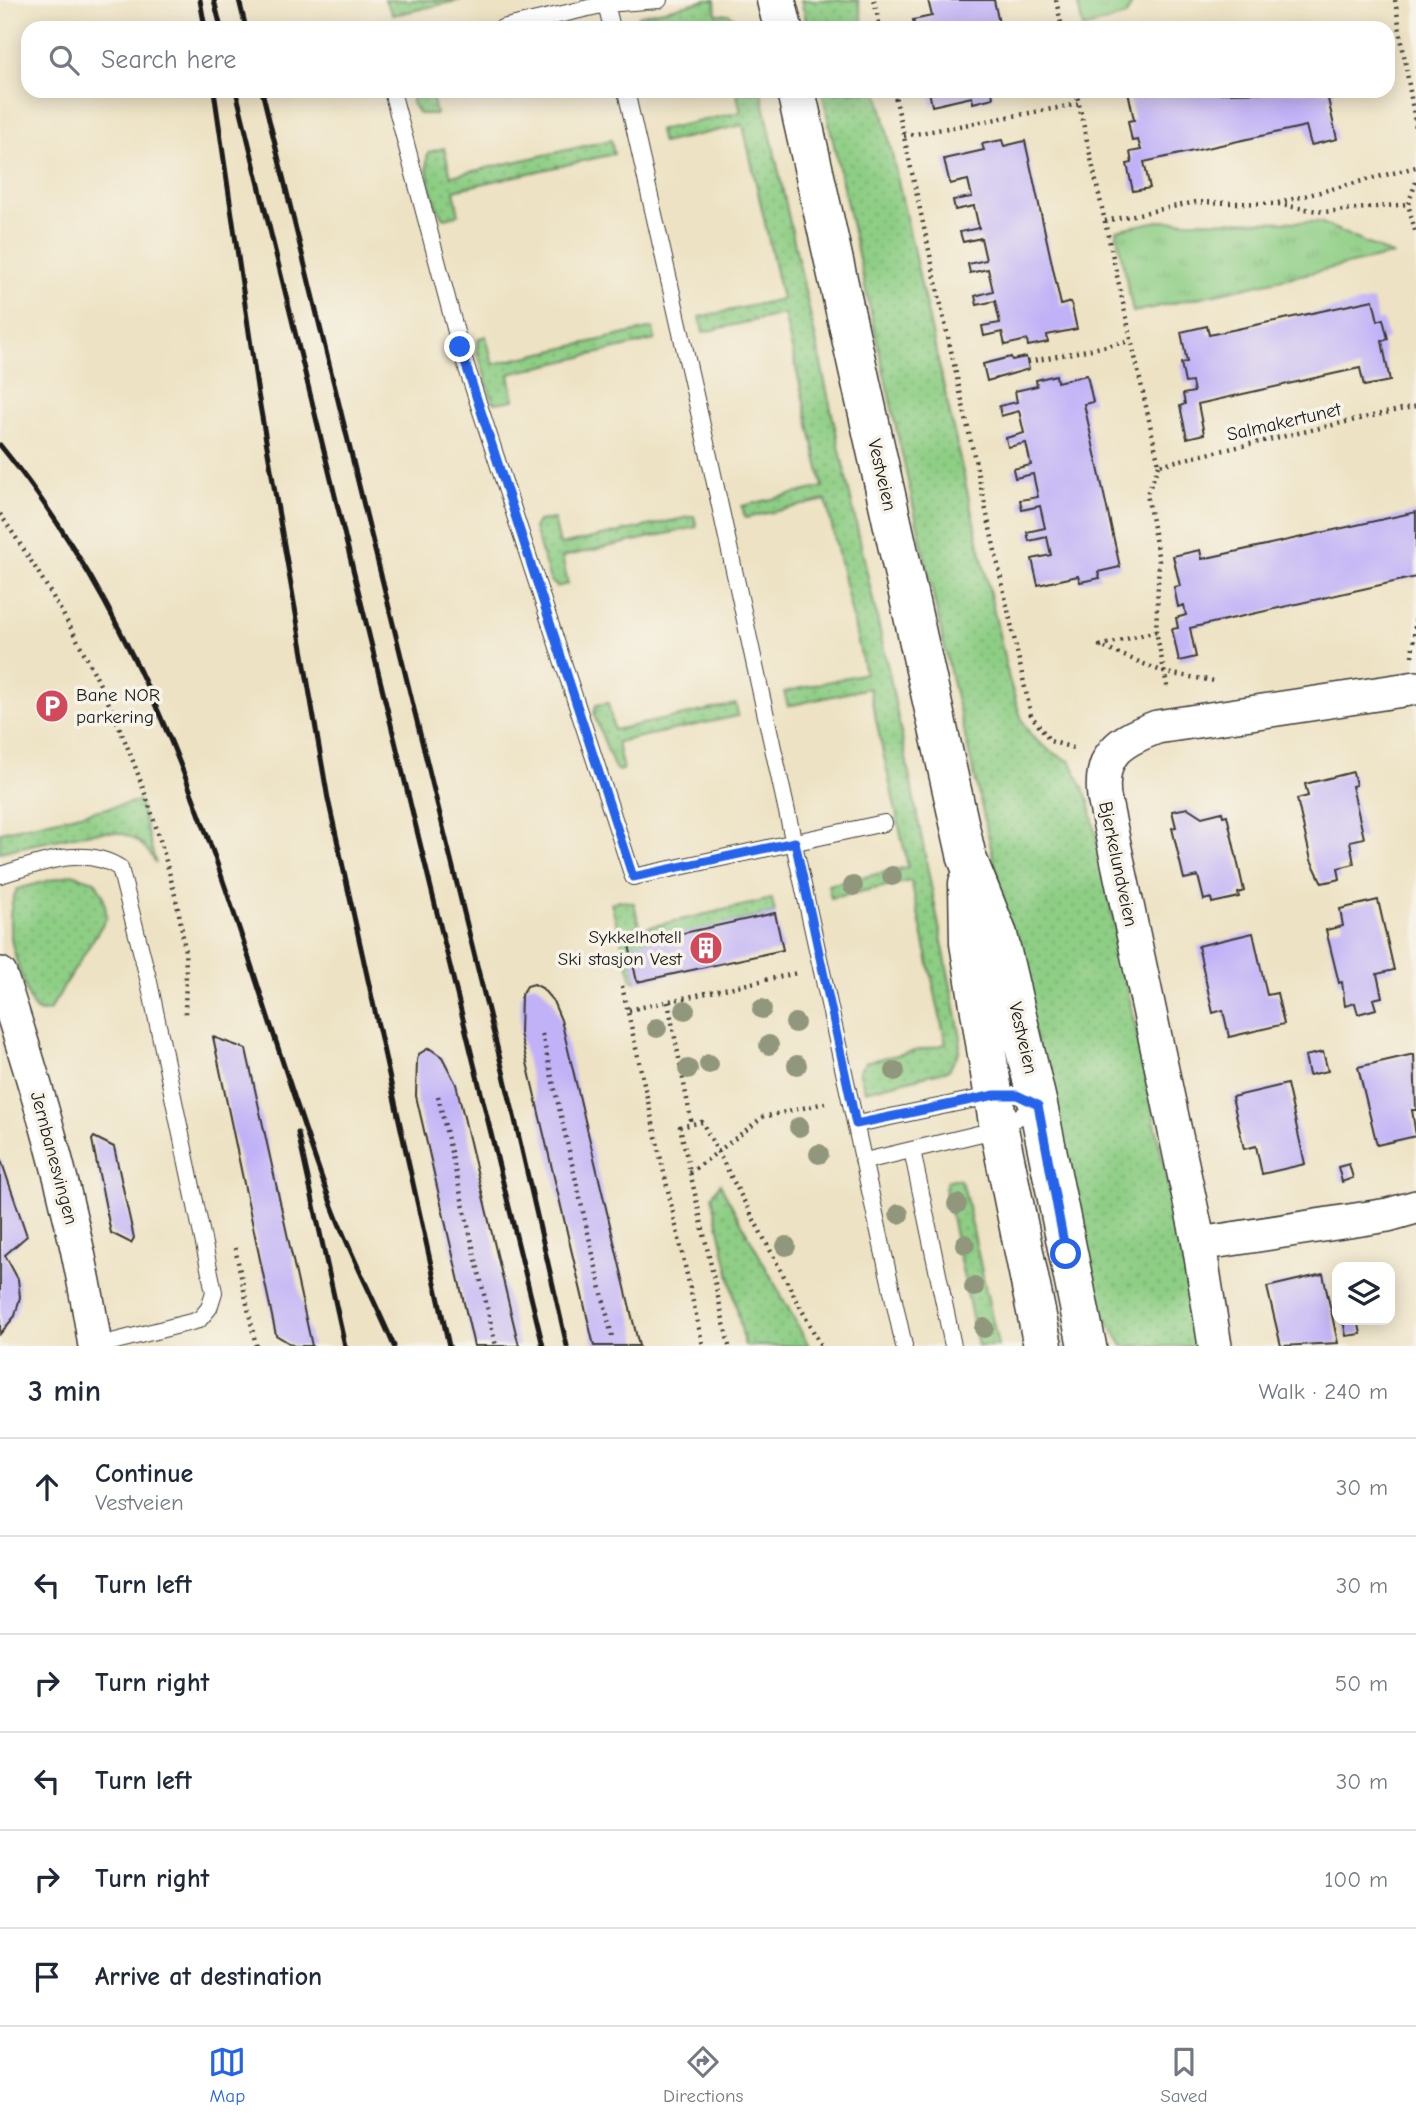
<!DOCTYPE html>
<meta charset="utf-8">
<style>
:root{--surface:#fff;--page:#f2f2f3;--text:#1f2937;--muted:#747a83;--line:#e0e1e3;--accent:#2563eb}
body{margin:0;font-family:"Comic Neue",sans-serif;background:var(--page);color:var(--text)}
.controls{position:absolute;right:21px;bottom:21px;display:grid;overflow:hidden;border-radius:14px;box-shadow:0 4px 18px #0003}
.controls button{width:63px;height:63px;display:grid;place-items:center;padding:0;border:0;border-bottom:2px solid var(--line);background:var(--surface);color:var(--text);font:35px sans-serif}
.stop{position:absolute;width:21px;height:21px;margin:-16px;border:5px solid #2563eb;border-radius:50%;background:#fff}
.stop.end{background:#2563eb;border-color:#fff;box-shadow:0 2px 7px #0008}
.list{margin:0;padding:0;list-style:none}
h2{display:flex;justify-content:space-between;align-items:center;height:91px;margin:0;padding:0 28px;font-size:30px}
h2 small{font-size:23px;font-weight:400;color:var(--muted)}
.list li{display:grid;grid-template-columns:46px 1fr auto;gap:21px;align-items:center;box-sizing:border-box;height:98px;padding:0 28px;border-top:2px solid var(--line)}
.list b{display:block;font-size:26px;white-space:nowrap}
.list p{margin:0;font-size:23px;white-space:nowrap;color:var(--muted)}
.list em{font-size:23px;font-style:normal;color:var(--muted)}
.icon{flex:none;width:38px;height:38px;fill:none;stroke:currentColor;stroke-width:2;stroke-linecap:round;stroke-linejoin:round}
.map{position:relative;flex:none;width:1416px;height:1346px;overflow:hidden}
.search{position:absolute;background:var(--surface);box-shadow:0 4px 18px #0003;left:21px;right:21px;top:21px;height:77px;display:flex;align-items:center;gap:18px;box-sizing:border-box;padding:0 24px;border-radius:21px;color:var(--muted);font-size:26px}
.sheet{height:679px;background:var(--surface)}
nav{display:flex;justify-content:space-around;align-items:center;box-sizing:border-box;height:98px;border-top:2px solid var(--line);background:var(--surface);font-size:19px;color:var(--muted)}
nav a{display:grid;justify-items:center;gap:4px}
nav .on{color:var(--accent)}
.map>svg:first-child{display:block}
.grass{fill:url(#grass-dots);stroke:#547450;stroke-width:2}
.park{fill:url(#park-tufts);stroke:#547450;stroke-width:2}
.building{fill:#c1b2f7}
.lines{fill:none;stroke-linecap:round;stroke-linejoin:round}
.lane-casing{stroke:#3b3a35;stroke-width:18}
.street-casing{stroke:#3b3a35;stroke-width:36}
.secondary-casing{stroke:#3b3a35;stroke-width:41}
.path{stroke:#3b3a35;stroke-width:4.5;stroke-dasharray:2 5;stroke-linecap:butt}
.lane{stroke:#fff;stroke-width:16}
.street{stroke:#fff;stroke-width:33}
.secondary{stroke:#fff;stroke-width:38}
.rail{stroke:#1c1c1c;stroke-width:5}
.tree{fill:#90977b}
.route{stroke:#2563eb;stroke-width:9}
.labels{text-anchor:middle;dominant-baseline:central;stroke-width:7;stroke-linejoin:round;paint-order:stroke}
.street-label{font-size:19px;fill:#1c1c1c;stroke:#f7f3e8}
.poi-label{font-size:19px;fill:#1c1c1c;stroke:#f7f3e8;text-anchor:start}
</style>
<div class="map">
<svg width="1416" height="1346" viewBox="0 0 1416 1346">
<defs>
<pattern id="grass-dots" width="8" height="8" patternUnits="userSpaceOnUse" patternTransform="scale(1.75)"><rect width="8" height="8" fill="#8dcd84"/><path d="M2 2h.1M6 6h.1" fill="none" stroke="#79af71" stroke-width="1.8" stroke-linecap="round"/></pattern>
<pattern id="park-tufts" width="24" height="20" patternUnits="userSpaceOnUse" patternTransform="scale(1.75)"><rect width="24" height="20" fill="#8dcd84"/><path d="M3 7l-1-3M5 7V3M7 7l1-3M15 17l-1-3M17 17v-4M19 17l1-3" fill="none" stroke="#79af71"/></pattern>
</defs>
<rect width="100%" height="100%" fill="#f7f3e8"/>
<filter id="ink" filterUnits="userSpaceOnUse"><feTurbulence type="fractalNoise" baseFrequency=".0143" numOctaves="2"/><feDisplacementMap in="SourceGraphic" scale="14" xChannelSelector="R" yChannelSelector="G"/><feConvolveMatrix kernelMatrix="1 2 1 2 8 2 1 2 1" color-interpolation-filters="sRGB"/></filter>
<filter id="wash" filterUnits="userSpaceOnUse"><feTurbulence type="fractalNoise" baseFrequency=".00686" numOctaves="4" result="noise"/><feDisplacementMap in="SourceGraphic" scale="28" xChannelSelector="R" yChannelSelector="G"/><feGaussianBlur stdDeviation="1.57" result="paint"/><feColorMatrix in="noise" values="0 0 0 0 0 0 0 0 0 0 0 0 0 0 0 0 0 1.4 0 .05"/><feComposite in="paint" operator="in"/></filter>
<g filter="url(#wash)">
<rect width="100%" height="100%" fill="#ede2c3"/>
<path class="grass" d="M 385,0 L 461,0 L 393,15 Z
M 707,0 L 715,0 L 716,14 L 729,14 L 745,28 L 722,28 L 721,24 L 703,28 L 631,28 L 638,16 Z
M 801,0 L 858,0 L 864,28 L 808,28 Z
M 412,91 L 431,91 L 436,114 L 419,114 L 412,103 Z
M 736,91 L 761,91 L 890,677 L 961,1038 L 959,1052 L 949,1070 L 865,1091 L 859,1071 L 866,1062 L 946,1044 L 911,881 L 831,898 L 828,885 L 908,867 L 869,688 L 788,706 L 784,692 L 865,673 L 826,500 L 745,518 L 742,506 L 823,487 L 784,314 L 703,332 L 700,317 L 782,299 L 743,125 L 662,143 L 659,130 L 741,112 Z
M 822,91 L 878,91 L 1009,679 C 1024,727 1023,739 1071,762 L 1089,801 L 1201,1346 L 1123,1346 C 1116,1331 1105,1323 1098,1307 L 948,663 Z
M 611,140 L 614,154 L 454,190 L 459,215 L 445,218 C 434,211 422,163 429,152 L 444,148 L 451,176 Z
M 653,328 L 655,340 L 509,374 L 514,400 L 495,403 L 492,399 L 477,350 L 479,338 L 486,336 L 493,364 Z
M 694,516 L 697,527 L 562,557 L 568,584 L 557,587 L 550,580 L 534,528 L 538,521 L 554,519 L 560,545 Z
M 608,703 L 614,730 L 736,704 L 738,716 L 617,742 L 623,770 L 619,771 L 614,767 L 594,715 L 596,705 Z
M 139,801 L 156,864 C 134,821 100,831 60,839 C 40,843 20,847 0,852 L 0,832 Z
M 72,874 L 95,881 L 103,895 L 107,917 L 49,1011 C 38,1013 35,1011 30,1001 C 17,963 0,925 17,889 Z
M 772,899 L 775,913 L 629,946 L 637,982 L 632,981 L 611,903 L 619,900 L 634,903 L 640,929 Z
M 953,1179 L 960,1180 L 964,1188 L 998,1346 L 978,1346 L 945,1188 L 947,1181 Z
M 720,1184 L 809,1346 L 745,1346 L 712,1196 Z"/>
<path class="park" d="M 1077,0 L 1133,0 L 1133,1 L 1126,16 L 1083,28 Z
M 1158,221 L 1320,222 L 1392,255 L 1133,312 L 1116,230 Z"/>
<g id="blocks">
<path class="building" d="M 928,0 L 994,0 L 1000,28 L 915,28 L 913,20 L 932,16 Z
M 929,91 L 992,91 L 993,98 L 973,103 L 972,97 L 932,106 Z
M 1128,91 L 1155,91 L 1156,94 L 1333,91 L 1334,98 L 1328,99 L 1337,139 L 1311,145 L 1306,126 L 1144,162 L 1150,188 L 1133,191 L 1127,164 L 1132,163 L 1130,152 L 1141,150 L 1138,140 L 1132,141 L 1128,121 L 1134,120 Z
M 1002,140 L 1004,146 L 1025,141 L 1061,305 L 1071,302 L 1077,329 L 1047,335 L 1048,342 L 1028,346 L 1027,340 L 1005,345 L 1002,332 L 984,336 L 982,326 L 1000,323 L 995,301 L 977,305 L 975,296 L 993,291 L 988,269 L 970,273 L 968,264 L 986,260 L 981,238 L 963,242 L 960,232 L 979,228 L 974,206 L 955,210 L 953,200 L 972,197 L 968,180 L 950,184 L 944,159 L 984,150 L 982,144 Z
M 1373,300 L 1378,321 L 1383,319 L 1388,339 L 1382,341 L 1390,381 L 1364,386 L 1360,368 L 1198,404 L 1204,434 L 1187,438 L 1180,406 L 1185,404 L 1183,394 L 1194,392 L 1192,382 L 1185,383 L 1181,363 L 1187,362 L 1181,332 L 1207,326 L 1209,335 Z
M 1011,357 L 1012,360 L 1026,357 L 1029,369 L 987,381 L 983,364 Z
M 1056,375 L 1057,382 L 1087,375 L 1093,402 L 1084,404 L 1120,567 L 1098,572 L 1100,578 L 1080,582 L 1078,576 L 1038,585 L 1032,559 L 1051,555 L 1047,537 L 1029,541 L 1027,532 L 1045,528 L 1040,506 L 1022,510 L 1020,500 L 1038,497 L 1033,474 L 1015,478 L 1013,469 L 1031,465 L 1026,443 L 1008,447 L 1006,438 L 1024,433 L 1019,411 L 1001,416 L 999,406 L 1017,402 L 1015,391 L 1037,386 L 1036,380 Z
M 1416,512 L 1416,577 L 1190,628 L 1196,657 L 1179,661 L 1172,629 L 1178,628 L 1176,618 L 1186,615 L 1184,605 L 1178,607 L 1174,587 L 1180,586 L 1173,556 L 1200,550 L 1202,559 Z
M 1353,772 L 1356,785 L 1352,786 L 1364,838 L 1350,841 L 1354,864 L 1338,868 L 1340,879 L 1322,883 L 1311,860 L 1297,799 L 1308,796 L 1305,784 Z
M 1188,808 L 1202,817 L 1222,812 L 1223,816 L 1227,815 L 1244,891 L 1238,893 L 1239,897 L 1212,903 L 1211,898 L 1204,900 L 1198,876 L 1184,879 L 1172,828 L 1176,827 L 1172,811 Z
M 1378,900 L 1394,970 L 1377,974 L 1382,997 L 1373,999 L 1376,1009 L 1358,1014 L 1355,1003 L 1345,1006 L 1342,982 L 1339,983 L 1326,930 L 1343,926 L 1340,909 Z
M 775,913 L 783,950 L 637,982 L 629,945 Z
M 1253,933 L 1267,995 L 1277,993 L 1284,1024 L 1229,1037 L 1223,1010 L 1213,1013 L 1198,946 Z
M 534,984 L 542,988 L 553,1001 L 561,1020 L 639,1346 L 594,1346 L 520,1033 L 521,996 L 527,986 Z
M 213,1037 L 246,1049 L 312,1346 L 294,1346 L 276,1335 Z
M 429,1048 L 442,1057 L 456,1084 L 519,1346 L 474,1346 L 416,1096 L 417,1060 L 419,1054 Z
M 1323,1052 L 1328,1071 L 1309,1075 L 1305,1056 Z
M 1414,1054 L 1416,1110 L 1412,1110 L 1416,1136 L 1377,1145 L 1358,1067 Z
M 1287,1084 L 1305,1164 L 1262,1174 L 1256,1146 L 1244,1149 L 1232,1097 Z
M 94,1137 L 114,1147 L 134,1238 L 131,1243 L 111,1233 L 92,1140 Z
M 0,1157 L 27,1236 L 5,1255 L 18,1279 L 20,1297 L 15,1316 L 0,1334 Z
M 1349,1164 L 1353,1178 L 1342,1182 L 1338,1167 Z
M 1323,1274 L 1338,1343 L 1281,1346 L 1267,1287 Z
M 1343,1320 L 1358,1320 L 1361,1334 L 1346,1336 Z"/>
</g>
</g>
<g filter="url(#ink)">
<use href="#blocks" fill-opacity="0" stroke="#3b3a35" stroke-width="2"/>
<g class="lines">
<defs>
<path id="lane" d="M 605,0 L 612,28
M 502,28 L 606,4 L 659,0
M 392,91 L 460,347 L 633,877 L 884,823
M 626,91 L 711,465 L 904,1346
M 0,875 C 38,864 84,844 120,868 L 149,982 L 214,1292 L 209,1308 L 199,1320 L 96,1346
M 857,1124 L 995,1095 L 1017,1095 L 1038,1105 L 999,1129 L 865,1161
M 912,1150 L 953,1346"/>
<path id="street" d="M 0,974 C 40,1096 76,1219 95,1346
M 1199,1244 L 1388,1215 L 1416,1207
M 1215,1346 L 1199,1244 L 1104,797 C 1099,753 1120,741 1157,727 L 1416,688"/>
<path id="secondary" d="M 776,0 L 783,28
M 796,91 L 967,858 L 998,935 L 1038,1105 L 1087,1346
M 968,883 L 969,943 L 999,1129 L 1043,1346"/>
</defs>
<use href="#lane" class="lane-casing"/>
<use href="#street" class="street-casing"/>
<use href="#secondary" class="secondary-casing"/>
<path class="path" d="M 874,0 L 880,28
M 1056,0 L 1062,28
M 1395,0 L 1416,128
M 894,91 L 1031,715 L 1050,741 L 1077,749
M 1076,91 L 1159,465 L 1416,406
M 904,136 L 1079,104
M 1416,182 L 1408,204 L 1416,234
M 1278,203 L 1416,167
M 1105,221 L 1196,202 L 1275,204 L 1324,212 L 1408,204
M 1028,362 L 1131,341
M 1159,465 L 1147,494 L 1159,561 L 1156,631 L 1168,690
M 0,514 C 70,616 121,714 158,833 C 169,871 181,912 185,953 C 187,974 185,995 185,1017
M 1156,631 L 1100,646 L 1166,673 L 1215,681
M 1412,656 L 1416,616
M 622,986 L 703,1346
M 668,1002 L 692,1125
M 629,1010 L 797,973
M 542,1034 L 613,1341
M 438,1096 L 496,1346
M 690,1173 L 763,1117 L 825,1103
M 235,1248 L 256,1346
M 729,1346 L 680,1127 L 702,1122 L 821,1346"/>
<use href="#lane" class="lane"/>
<use href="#street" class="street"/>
<use href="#secondary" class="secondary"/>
<path class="rail" d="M 200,0 L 205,28
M 214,0 L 221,28
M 239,0 L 246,28
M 214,91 L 258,394 L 328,799 L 449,1346
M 236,91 L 543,1346
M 262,91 L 515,1120 L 567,1346
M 0,445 C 182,668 235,942 332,1206 C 350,1254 374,1299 394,1346
M 298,1133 L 345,1346"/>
</g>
<g class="tree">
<circle cx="892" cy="876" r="10"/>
<circle cx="853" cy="886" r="10"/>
<circle cx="762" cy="1009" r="10"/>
<circle cx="685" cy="1010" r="10"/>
<circle cx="795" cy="1023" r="10"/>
<circle cx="657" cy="1028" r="10"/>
<circle cx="769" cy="1045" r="10"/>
<circle cx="709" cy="1064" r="10"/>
<circle cx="797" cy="1065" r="10"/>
<circle cx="688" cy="1069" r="10"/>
<circle cx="895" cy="1071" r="10"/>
<circle cx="799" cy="1127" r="10"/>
<circle cx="819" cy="1154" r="10"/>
<circle cx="957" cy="1204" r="10"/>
<circle cx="899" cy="1214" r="10"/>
<circle cx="965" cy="1244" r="10"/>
<circle cx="786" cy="1246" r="10"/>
<circle cx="974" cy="1287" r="10"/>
<circle cx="984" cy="1328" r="10"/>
</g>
</g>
<g class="lines" filter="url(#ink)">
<path class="route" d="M 460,347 L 633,877 L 795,842 L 856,1124 L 995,1095 L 1017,1095 L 1038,1105 L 1066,1254"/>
</g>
<defs>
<symbol id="parking-disc" viewBox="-11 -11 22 22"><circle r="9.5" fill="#d1495b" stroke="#f7f3e8"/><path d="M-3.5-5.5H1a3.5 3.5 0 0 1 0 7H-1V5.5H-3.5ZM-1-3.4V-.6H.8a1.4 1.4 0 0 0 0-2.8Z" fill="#fff"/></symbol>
<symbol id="building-disc" viewBox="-11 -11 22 22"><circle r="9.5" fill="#d1495b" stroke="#f7f3e8"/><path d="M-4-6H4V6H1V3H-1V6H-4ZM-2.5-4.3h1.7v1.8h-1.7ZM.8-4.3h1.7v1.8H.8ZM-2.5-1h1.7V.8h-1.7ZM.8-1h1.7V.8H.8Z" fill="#fff"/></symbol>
</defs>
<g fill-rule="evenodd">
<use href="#parking-disc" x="33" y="687" width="38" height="38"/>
<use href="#building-disc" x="687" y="929" width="38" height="38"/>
</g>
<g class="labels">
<g class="street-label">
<text transform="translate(1284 422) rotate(-13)">Salmakertunet</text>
<text transform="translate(882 475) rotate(77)">Vestveien</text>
<text transform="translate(1118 864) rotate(78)">Bjerkelundveien</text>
<text transform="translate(1023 1038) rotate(77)">Vestveien</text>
<text transform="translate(54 1158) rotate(75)">Jernbanesvingen</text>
</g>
<g class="poi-label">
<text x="76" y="695">Bane NOR<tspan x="76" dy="22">parkering</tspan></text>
<text x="682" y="937" text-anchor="end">Sykkelhotell<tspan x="682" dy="22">Ski stasjon Vest</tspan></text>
</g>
</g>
</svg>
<div class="controls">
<button><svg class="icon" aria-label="layers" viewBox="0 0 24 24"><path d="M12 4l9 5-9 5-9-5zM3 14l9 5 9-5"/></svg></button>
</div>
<div class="stop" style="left:1066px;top:1254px"></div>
<div class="stop end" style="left:460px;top:347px"></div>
<div class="search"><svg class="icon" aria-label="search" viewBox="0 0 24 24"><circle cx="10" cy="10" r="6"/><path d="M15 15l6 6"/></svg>Search here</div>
</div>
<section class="sheet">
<h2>3 min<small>Walk · 240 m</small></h2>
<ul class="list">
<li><svg class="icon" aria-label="ahead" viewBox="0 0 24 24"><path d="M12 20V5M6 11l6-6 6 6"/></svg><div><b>Continue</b><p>Vestveien</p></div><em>30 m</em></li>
<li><svg class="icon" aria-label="left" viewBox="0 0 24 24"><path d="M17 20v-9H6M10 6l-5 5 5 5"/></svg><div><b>Turn left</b></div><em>30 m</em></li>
<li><svg class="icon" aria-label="right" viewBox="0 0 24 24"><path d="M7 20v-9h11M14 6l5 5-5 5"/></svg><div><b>Turn right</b></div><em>50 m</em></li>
<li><svg class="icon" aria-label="left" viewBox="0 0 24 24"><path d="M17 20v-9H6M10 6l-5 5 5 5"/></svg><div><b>Turn left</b></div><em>30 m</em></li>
<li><svg class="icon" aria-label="right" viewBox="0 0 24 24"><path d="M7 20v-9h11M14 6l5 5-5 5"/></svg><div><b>Turn right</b></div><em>100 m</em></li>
<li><svg class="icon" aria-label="arrive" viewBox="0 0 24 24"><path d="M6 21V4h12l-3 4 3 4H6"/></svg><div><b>Arrive at destination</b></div></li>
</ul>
</section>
<nav>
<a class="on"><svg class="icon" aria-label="map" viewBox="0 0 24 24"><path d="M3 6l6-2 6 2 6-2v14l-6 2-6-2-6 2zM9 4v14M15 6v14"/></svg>Map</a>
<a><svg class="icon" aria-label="directions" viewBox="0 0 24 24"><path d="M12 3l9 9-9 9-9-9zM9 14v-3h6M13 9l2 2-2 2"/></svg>Directions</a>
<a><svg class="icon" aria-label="saved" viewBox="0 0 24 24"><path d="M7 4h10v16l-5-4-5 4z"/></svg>Saved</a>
</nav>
